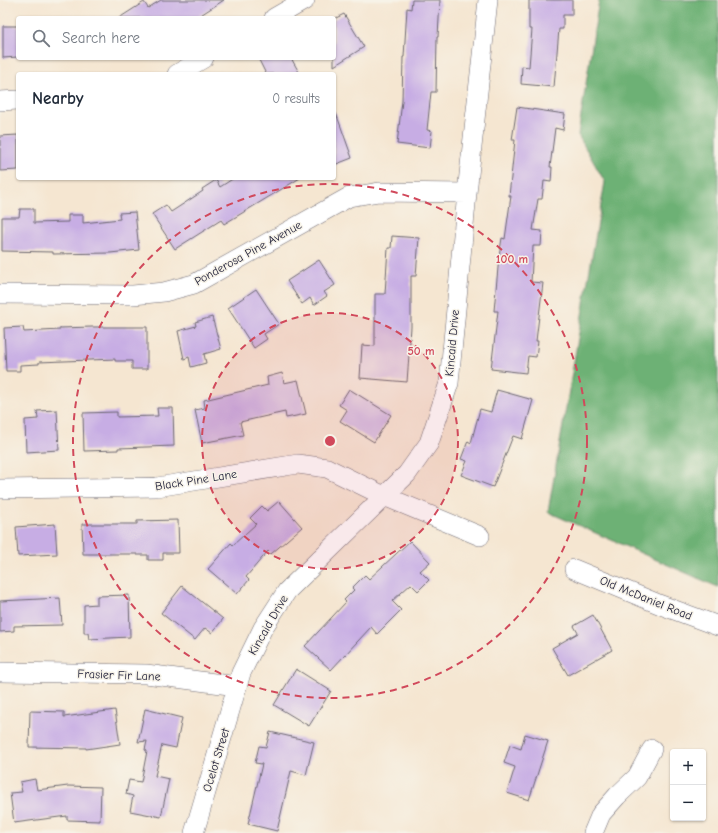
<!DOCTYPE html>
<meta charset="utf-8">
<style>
:root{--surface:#fff;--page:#f6f6f7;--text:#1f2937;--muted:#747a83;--line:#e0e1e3}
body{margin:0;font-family:"Comic Neue",sans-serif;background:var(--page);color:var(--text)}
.controls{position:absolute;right:12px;bottom:12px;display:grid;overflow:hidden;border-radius:4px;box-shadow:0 1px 3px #0004}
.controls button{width:36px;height:36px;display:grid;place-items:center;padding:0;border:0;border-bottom:1px solid var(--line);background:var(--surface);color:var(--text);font:20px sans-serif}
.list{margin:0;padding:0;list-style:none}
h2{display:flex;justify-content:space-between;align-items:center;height:52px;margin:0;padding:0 16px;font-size:17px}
h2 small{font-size:13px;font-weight:400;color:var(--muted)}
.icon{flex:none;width:22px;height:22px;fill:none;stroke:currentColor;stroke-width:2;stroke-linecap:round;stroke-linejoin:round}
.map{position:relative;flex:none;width:718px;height:833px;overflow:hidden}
.search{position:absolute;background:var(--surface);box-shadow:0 1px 3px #0004;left:16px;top:16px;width:320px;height:44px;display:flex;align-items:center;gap:10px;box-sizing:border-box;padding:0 14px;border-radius:4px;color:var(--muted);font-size:15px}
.panel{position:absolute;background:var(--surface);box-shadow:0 1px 3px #0004;left:16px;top:72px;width:320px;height:108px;border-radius:4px}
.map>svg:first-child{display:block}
.forest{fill:#6db174;stroke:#486a58}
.building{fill:#c7ade4}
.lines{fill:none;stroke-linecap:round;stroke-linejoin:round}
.street-casing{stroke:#6c6770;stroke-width:20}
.street{stroke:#fff;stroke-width:19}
.ring{fill:none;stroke:#d1495b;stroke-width:2;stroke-dasharray:7 5}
.labels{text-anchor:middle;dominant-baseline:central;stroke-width:3;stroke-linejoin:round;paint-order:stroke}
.street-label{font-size:12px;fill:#22223b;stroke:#f7f3e8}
.centre{fill:#d1495b;stroke:#f7f3e8;stroke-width:2}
.ring-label{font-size:12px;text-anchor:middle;font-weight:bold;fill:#d1495b;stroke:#f7f3e8;stroke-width:3;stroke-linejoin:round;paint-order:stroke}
</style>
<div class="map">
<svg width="718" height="833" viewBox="0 0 718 833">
<rect width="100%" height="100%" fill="#f7f3e8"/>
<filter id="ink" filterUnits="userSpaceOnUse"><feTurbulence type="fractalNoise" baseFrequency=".025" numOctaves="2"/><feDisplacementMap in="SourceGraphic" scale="8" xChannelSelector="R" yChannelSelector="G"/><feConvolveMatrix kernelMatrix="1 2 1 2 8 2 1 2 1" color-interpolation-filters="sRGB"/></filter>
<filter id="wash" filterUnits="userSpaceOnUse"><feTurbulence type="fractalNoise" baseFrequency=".012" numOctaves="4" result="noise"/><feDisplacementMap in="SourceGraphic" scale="16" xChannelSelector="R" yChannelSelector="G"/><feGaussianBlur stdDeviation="0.9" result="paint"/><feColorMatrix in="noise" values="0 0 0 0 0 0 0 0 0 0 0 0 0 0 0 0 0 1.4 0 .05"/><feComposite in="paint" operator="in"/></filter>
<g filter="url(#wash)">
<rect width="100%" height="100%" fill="#f5e6d1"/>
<path class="forest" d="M 599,0 L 718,0 L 718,587 L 548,512 L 605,182 L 578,135 Z"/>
<g id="blocks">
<path class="building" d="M 161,0 L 224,0 L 196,18 L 119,18 L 144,2 L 148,8 Z
M 412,0 L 440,0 L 438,37 L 437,37 L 436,92 L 431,92 L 427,130 L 432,131 L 430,148 L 397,144 L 402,101 L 403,57 L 404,57 L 407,8 L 411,9 Z
M 529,0 L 572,0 L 572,15 L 563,15 L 563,29 L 559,29 L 554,87 L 521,84 L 522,66 L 529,67 L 532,29 L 529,29 Z
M 344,14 L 364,47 L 334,66 L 334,19 Z
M 3,26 L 18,26 L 18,57 L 3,58 Z
M 258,58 L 291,58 L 300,74 L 266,74 Z
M 517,107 L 565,114 L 563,130 L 555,128 L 550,167 L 552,167 L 551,182 L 544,181 L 542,199 L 538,199 L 533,230 L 542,231 L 541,246 L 533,246 L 531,282 L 543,283 L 536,341 L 538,341 L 536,357 L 528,356 L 526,373 L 491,369 L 498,311 L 494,311 L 499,257 L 502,238 L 505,239 L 511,196 L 509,196 L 515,140 L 512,140 Z
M 334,113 L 336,113 L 352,158 L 334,165 Z
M 18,135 L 18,170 L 0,171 L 0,136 Z
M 234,178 L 300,178 L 224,224 L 221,220 L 175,249 L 152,214 L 166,205 L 171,212 L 203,191 L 202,189 L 216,180 L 220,187 Z
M 20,209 L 34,209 L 34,223 L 68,222 L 68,215 L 83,215 L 83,223 L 120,219 L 119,213 L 135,212 L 139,250 L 110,253 L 53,254 L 53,252 L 2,251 L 2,217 L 19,217 Z
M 392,236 L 419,238 L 416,276 L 411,276 L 411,327 L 407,382 L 360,378 L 362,345 L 375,346 L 375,294 L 385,294 L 388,248 L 391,248 Z
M 319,260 L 335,285 L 324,292 L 327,296 L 314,305 L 310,298 L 302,304 L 287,281 Z
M 256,289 L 279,324 L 264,334 L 267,339 L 254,348 L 228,308 Z
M 212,317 L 221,349 L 204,354 L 206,363 L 191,367 L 189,357 L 184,359 L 178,331 L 196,326 L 195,322 Z
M 23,327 L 24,332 L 60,330 L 60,328 L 92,327 L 147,327 L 147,369 L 132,369 L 132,361 L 115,361 L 115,359 L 39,362 L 39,364 L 20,365 L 20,371 L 6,371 L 4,328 Z
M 282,373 L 284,383 L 298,380 L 306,414 L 286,418 L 285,412 L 240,422 L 243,435 L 202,443 L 195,410 L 205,408 L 204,400 L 268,385 L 267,377 Z
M 349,389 L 391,415 L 374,442 L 340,421 L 347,410 L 339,405 Z
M 497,390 L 533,400 L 522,439 L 513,436 L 493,487 L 461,475 L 467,461 L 461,459 L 468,441 L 471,443 L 480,409 L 491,412 Z
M 157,408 L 173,408 L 174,446 L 118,448 L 118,450 L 84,451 L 83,413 L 117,412 L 117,417 L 158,416 Z
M 57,410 L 59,450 L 26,452 L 25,420 L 38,419 L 37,411 Z
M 279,501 L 302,527 L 271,554 L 268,551 L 246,577 L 249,580 L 237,594 L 208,569 L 231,543 L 233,545 L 256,524 L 250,518 L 262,506 L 267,511 Z
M 178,520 L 179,553 L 163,553 L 163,560 L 148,560 L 148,555 L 137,555 L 137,554 L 83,554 L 82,524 L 137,524 L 137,521 Z
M 55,524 L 57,554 L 18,556 L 16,527 Z
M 410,541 L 430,562 L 420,571 L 429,580 L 418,591 L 411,584 L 392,601 L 401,610 L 377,634 L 371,627 L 331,670 L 305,646 L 346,602 L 344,600 L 354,590 L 352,588 L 365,575 L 369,579 Z
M 182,586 L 223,619 L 212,633 L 205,628 L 195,640 L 161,613 Z
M 129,595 L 130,637 L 89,639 L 88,633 L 84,633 L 84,605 L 97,604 L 97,596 Z
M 60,598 L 62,625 L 14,626 L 14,631 L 0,632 L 0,601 Z
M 593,615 L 612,650 L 568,675 L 552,648 L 578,633 L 574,626 Z
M 296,669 L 331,691 L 309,726 L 274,705 Z
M 145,709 L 182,718 L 176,748 L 162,745 L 155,776 L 169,779 L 161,817 L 130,811 L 133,796 L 126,794 L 129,780 L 141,782 L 147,751 L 145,750 L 147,741 L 138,742 Z
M 115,710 L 120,744 L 86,749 L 86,748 L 29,747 L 30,711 L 64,712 L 64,717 Z
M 270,732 L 314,742 L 306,775 L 291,771 L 277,831 L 248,824 L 262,764 L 255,763 L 259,746 L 266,747 Z
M 525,734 L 548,741 L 529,800 L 507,793 L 515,767 L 504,763 L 510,745 L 521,749 Z
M 35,779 L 37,790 L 68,786 L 101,787 L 100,821 L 67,820 L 67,816 L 14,823 L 10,793 L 22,792 L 20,782 Z"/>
</g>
</g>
<g filter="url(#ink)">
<use href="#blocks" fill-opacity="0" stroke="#6c6770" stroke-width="1"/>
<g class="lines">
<defs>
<path id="street" d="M 274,18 L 305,0
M 177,74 L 204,58
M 0,101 L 18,100
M 0,294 L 133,295 L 164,292 L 194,284 L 349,197 L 379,192 L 467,193
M 0,489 L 157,487 L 298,464 L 327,468 L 384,496 L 480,536
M 574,569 L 661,605 L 718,626
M 0,672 L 146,674 L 237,686
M 194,833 L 241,673 L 263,628 L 287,591 L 407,474 L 429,443 L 449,383 L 467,193 L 488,0
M 593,833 L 601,814 L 617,796 L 637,777 L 652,749"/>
</defs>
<use href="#street" class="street-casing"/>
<use href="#street" class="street"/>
</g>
</g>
<circle cx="330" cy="441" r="128" fill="#d1495b" fill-opacity=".12"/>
<g class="ring">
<circle cx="330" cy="441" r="128"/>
<circle cx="330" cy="441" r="257"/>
</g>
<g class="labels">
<g class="street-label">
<text transform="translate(248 253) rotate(-29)">Ponderosa Pine Avenue</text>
<text transform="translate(452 343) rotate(-85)">Kincaid Drive</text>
<text transform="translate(196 480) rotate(-9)">Black Pine Lane</text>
<text transform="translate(646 598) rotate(22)">Old McDaniel Road</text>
<text transform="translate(268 625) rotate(-60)">Kincaid Drive</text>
<text transform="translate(119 675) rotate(2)">Frasier Fir Lane</text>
<text transform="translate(216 760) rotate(-73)">Ocelot Street</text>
</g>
</g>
<circle cx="330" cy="441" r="6" class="centre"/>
<g class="ring-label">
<text x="512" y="263">100 m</text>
<text x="421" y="355">50 m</text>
</g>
</svg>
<div class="controls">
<button>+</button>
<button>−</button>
</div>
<div class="search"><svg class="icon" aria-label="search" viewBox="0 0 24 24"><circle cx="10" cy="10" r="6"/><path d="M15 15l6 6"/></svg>Search here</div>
<section class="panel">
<h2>Nearby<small>0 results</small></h2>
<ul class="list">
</ul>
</section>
</div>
